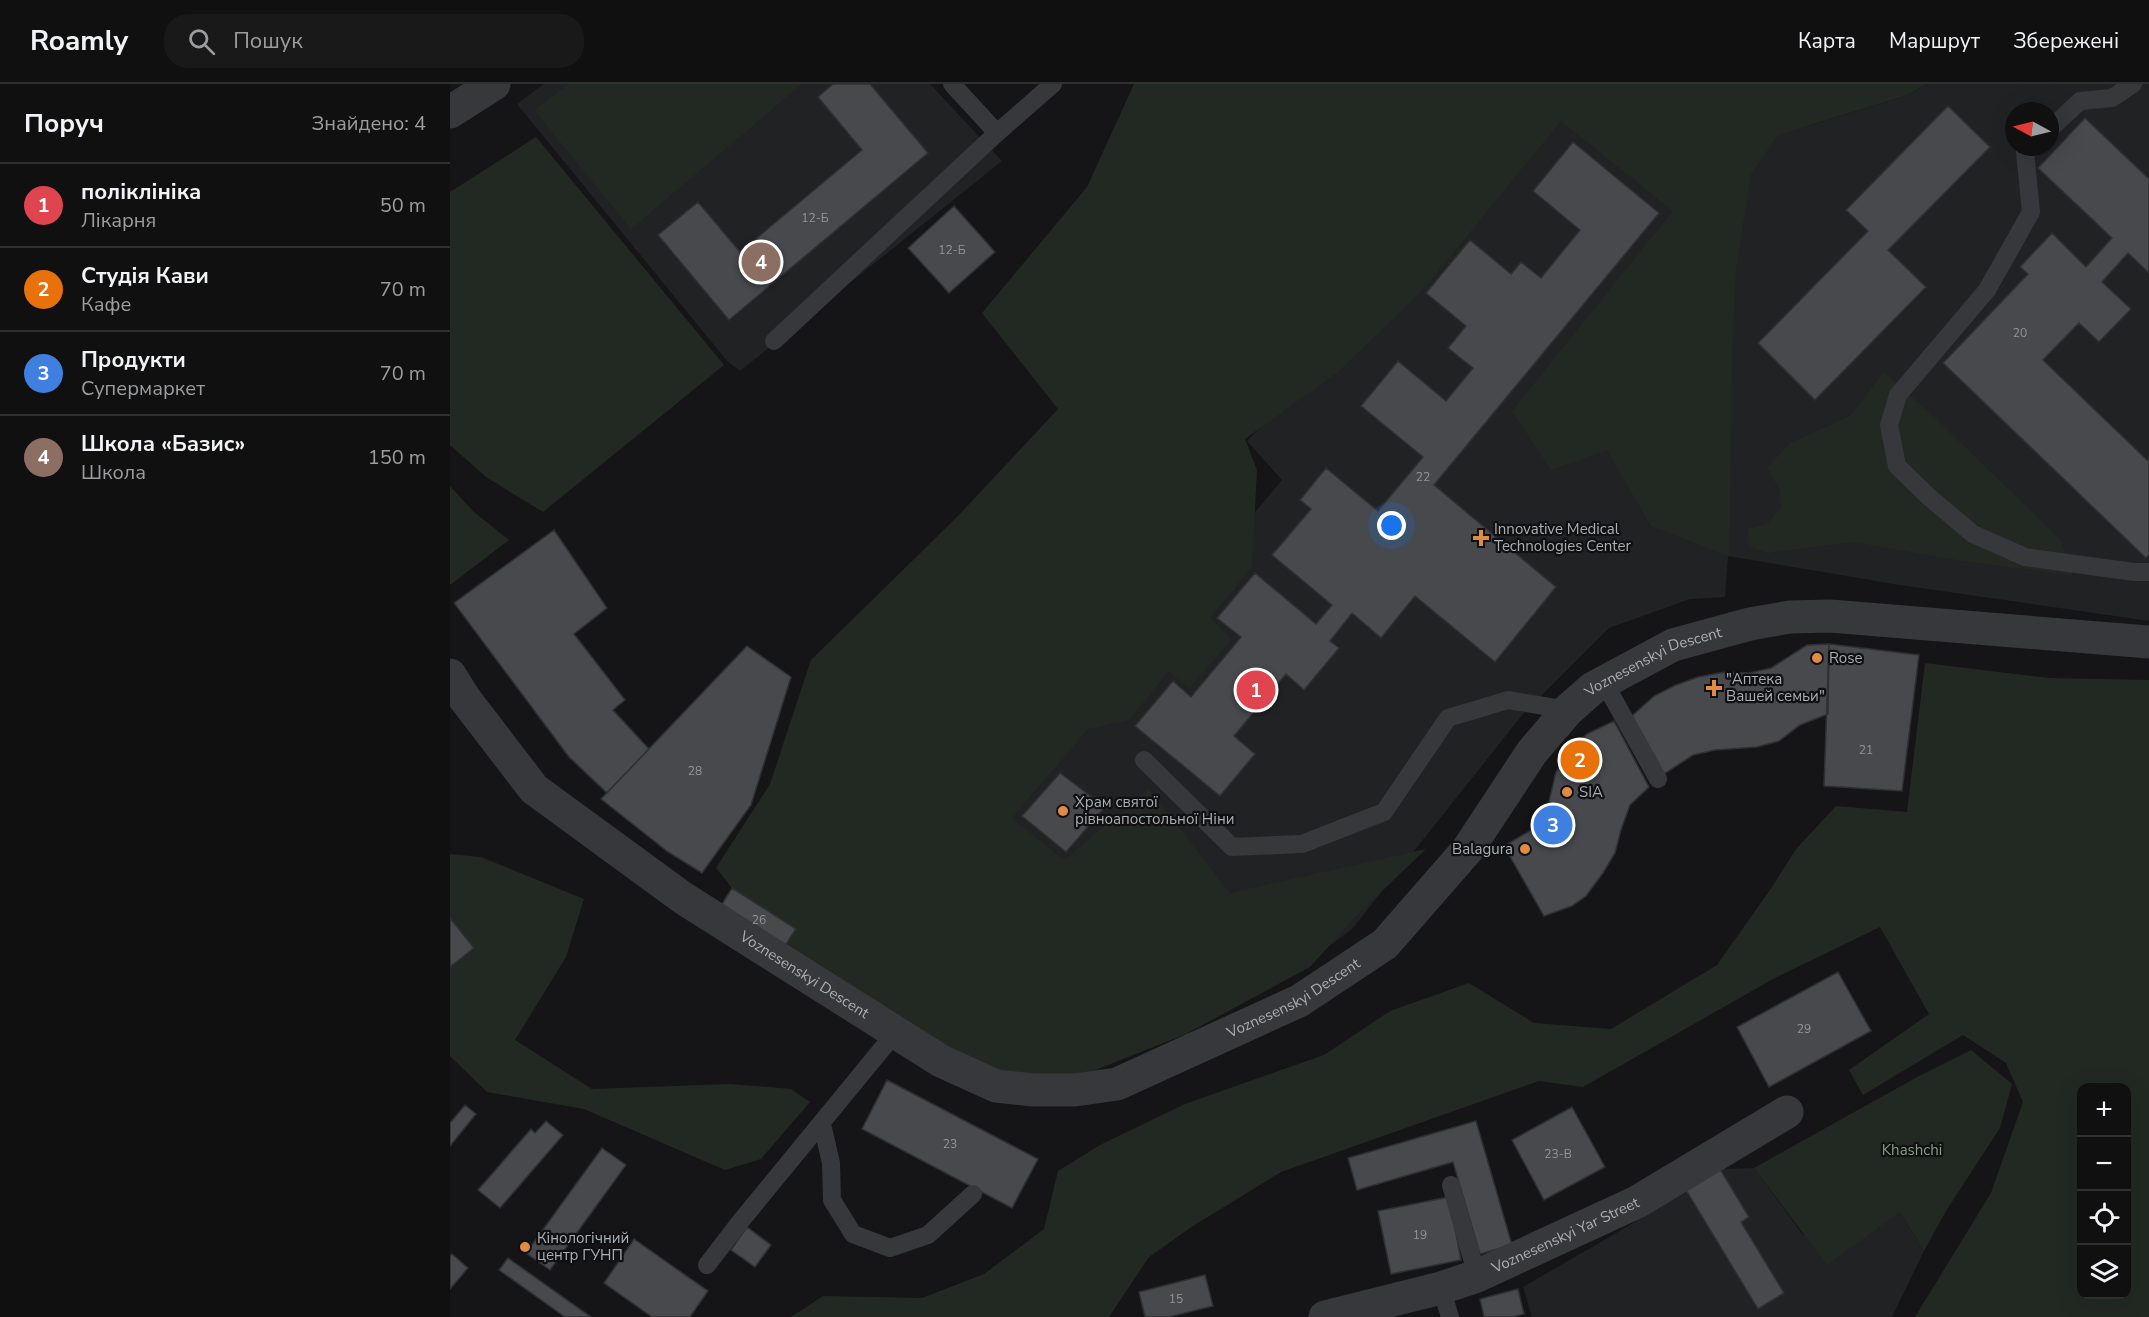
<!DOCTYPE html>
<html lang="uk">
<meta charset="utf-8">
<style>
:root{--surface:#101011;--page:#19191a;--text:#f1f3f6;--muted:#9c9d9f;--line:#303031;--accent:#2563eb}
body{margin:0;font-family:"Nunito Sans",sans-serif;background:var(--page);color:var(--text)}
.controls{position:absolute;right:18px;bottom:18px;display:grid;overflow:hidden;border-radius:12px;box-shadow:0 6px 24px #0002}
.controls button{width:54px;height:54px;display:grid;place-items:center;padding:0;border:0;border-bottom:2px solid var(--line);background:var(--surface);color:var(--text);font:30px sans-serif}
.compass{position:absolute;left:1555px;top:18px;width:54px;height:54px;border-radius:50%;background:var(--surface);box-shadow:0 6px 24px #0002;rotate:277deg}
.you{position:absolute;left:942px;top:442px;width:21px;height:21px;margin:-15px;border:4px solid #fff;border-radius:50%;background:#1a73e8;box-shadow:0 0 0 9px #1a73e833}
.badge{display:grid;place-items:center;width:39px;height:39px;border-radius:50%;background:var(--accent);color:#fff;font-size:20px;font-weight:700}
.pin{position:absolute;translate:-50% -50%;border:3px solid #fff;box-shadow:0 2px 6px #0006}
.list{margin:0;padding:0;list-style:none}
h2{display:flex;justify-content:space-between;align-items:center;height:78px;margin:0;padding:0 24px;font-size:26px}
h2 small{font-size:20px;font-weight:400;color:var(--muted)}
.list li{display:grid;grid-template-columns:39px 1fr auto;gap:18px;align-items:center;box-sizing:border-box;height:84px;padding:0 24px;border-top:2px solid var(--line)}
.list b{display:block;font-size:22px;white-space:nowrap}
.list p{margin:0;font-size:20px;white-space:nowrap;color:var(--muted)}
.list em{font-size:20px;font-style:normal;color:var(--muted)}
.icon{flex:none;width:33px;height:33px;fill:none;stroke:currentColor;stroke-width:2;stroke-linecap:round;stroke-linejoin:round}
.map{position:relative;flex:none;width:1699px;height:1233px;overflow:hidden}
header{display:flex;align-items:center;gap:36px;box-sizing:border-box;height:84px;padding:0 30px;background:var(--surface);border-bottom:2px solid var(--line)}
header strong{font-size:28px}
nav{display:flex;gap:33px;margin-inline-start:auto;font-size:21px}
.search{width:420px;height:54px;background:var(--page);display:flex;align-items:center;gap:15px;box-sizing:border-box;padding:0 21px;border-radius:24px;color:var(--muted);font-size:22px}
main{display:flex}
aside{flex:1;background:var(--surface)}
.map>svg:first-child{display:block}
.built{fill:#212224;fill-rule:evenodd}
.green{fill:#222922;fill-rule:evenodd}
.building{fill:#47494c;stroke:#2f3032;stroke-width:1.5}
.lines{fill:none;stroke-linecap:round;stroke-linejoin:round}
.lane{stroke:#36383b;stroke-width:18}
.street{stroke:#36383b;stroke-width:33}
.poi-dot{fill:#e08b44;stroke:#101012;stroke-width:2}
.labels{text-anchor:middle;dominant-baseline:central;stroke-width:4.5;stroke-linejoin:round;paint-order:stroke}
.number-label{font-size:12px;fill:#90969b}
.poi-label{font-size:15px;fill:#a8afb5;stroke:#101012;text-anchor:start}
.street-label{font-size:15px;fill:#a8afb5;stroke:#101012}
.park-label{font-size:15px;fill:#859f81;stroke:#101012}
</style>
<header>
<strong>Roamly</strong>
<div class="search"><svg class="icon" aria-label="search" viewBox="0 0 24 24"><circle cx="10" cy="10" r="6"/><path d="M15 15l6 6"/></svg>Пошук</div>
<nav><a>Карта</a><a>Маршрут</a><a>Збережені</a></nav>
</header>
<main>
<aside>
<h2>Поруч<small>Знайдено: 4</small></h2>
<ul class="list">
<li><span class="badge" style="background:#e0444e">1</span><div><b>поліклініка</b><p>Лікарня</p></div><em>50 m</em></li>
<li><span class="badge" style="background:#e8710a">2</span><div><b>Студія Кави</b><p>Кафе</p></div><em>70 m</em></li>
<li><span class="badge" style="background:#3f7fe0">3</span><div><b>Продукти</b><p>Супермаркет</p></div><em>70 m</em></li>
<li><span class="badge" style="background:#8d6e63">4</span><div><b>Школа «Базис»</b><p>Школа</p></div><em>150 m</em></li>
</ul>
</aside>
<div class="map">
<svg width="1699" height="1233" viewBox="0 0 1699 1233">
<rect width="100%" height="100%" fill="#151517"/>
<path class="built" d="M 94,0 L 480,0 L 552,77 L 290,287 L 278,278 L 67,20 Z
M 1098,0 L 1358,42 L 1458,11 L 1477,0 L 1699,0 L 1699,537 L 1450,501 L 1278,472 L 1275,513 L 1240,515 L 1159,544 L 1073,630 L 902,845 L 855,880 L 512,746 L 698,556 L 832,396 L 797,357 L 948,205 ZM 1564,27 L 1600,27 L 1600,63 L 1564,63 Z
M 1304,1084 L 1353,1151 L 1450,1128 L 1474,1167 L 1442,1233 L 1082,1233 L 1073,1203 L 1185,1138 L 1270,1085 Z"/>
<path class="green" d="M 119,0 L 352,0 L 181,145 L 84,26 Z
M 684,0 L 1477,0 L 1458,11 L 1328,51 L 1301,90 L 1286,186 L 1282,271 L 1279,472 L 1201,442 L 1157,366 L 1101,386 L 1062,327 L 1223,127 L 1111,37 L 972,207 L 888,288 L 795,355 L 807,386 L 802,483 L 760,534 L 782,555 L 740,604 L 718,588 L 679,636 L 638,645 L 562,734 L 614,776 L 699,705 L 780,809 L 976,765 L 906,832 L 860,883 L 736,950 L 633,991 L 588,995 L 547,987 L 472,952 L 335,862 L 345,846 L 282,804 L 266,784 L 320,700 L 361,576 L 507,433 L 608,325 L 532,229 L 637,103 Z
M 86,53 L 274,281 L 93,428 L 36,393 L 0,361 L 0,108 Z
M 1434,288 L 1484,333 L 1611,456 L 1622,491 L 1513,477 L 1402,458 L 1318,469 L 1299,463 L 1298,445 L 1317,440 L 1332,423 L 1329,405 L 1317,384 L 1340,359 L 1400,332 Z
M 0,402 L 24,428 L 59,456 L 0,501 Z
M 1475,579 L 1599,594 L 1699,596 L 1699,1233 L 1465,1233 L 1541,1109 L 1573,1018 L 1556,979 L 1513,951 L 1413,1011 L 1399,986 L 1479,930 L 1430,843 L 1323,895 L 1133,1003 L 1089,997 L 831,1088 L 743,1142 L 699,1173 L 659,1233 L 341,1233 L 373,1212 L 472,1214 L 534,1190 L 594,1145 L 608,1087 L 650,1061 L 735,1020 L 874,971 L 940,927 L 1019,899 L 1084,939 L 1161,945 L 1267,881 L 1322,803 L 1346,765 L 1386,722 L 1457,728 ZM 1632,1004 L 1676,1004 L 1676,1210 L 1632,1210 Z
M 0,770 L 31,773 L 134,815 L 116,873 L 65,956 L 142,1005 L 280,1000 L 341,1005 L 360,1018 L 311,1075 L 275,1086 L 134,1025 L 37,1008 L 0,972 Z
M 1521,966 L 1562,1000 L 1550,1044 L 1496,1127 L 1474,1167 L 1450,1128 L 1377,1181 L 1304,1084 L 1469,992 Z"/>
<path class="building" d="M 383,0 L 420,0 L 478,69 L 279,236 L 208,151 L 248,118 L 290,168 L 412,66 L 368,13 Z
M 1498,22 L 1540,63 L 1438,166 L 1476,203 L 1365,316 L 1308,259 L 1418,147 L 1396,126 Z
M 1635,34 L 1699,95 L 1699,189 L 1678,169 L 1652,198 L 1681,225 L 1649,258 L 1629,239 L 1593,276 L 1697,376 L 1699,374 L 1699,471 L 1696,474 L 1493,279 L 1578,190 L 1570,183 L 1602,149 L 1636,183 L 1662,154 L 1588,84 Z
M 1123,58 L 1209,129 L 984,401 L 1106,503 L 1045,578 L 965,512 L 931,554 L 902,529 L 880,557 L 889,564 L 854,606 L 836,590 L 784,652 L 805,670 L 770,712 L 685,642 L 723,597 L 741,613 L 791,553 L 767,534 L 805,489 L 866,540 L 882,521 L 822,471 L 861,425 L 850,416 L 876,384 L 928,427 L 973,373 L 911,322 L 948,277 L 996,317 L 1023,284 L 998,264 L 1016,242 L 976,209 L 1020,156 L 1061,190 L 1071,178 L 1091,194 L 1130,146 L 1083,107 Z
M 504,122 L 545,168 L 499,209 L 458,164 Z
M 104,446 L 157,524 L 124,550 L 175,616 L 163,626 L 199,665 L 157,709 L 119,673 L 4,519 Z
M 1379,560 L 1378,630 L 1350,641 L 1329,657 L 1307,663 L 1265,666 L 1243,671 L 1214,690 L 1182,632 L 1204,612 L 1226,601 L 1248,593 L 1275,588 L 1299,589 L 1321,584 L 1357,561 Z
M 1379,560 L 1469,571 L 1452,707 L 1374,702 Z
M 297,562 L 341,593 L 301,721 L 252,789 L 218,768 L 151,715 Z
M 1164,637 L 1199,703 L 1180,721 L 1171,746 L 1165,769 L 1153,789 L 1136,812 L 1122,822 L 1094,832 L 1054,762 L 1083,745 L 1096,730 L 1106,688 L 1121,664 L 1137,650 Z
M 610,689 L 655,723 L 616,768 L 572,732 Z
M 282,804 L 346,845 L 332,866 L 269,825 Z
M 0,834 L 24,864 L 0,883 Z
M 1388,888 L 1421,947 L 1319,1003 L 1287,943 Z
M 437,996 L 588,1075 L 562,1124 L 412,1045 Z
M 15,1021 L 26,1030 L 0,1062 L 0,1039 Z
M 1122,1023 L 1155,1083 L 1094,1116 L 1062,1056 Z
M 96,1037 L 113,1051 L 50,1124 L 28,1106 L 81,1045 L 85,1049 Z
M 1026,1037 L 1062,1161 L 1030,1170 L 1003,1078 L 907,1106 L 898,1074 Z
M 152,1064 L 176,1081 L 100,1186 L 76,1169 Z
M 1270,1085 L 1299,1133 L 1291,1138 L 1334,1209 L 1308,1225 L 1236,1106 Z
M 999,1113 L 1011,1176 L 941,1190 L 928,1127 Z
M 297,1143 L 321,1161 L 305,1183 L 281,1166 Z
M 184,1155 L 258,1207 L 240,1233 L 202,1233 L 154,1199 Z
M 2,1170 L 18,1184 L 0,1205 L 0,1172 Z
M 58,1174 L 141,1233 L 115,1233 L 49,1186 Z
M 755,1191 L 763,1222 L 719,1233 L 695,1233 L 689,1208 Z
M 1068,1205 L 1074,1230 L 1062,1233 L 1034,1233 L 1030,1215 Z"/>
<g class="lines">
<path class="lane" d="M 502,0 L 547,49
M 1600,45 L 1630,17 L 1662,14 L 1683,0
M 1580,63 L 1575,68 L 1581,128 L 1537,206 L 1448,311 L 1439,341 L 1447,382 L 1479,413 L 1523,450 L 1575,473 L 1684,488 L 1699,488
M 324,257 L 547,49 L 603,0
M 1154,598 L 1208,695
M 694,676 L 782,763 L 852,760 L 934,728 L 998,634 L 1058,616 L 1118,626
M 372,1040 L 381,1079 L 382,1116 L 403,1150 L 440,1164 L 478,1151 L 523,1110
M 1001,1101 L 1027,1192
M 257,1181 L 290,1138 L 445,949
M 991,1204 L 1000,1233"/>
<g class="street">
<path d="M 0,28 L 44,0"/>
<path id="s1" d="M 0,591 L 15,615 L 84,705 L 233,814 L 491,977 L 546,1002 L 584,1006 L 625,1006 L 667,1000 L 849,917 L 935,860 L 1018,765 L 1082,668 L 1118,626 L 1143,604 L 1223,561 L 1300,540 L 1340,533 L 1380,532 L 1699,558"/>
<path id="s2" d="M 875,1233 L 991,1204 L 1027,1192 L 1187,1118 L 1337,1028"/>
</g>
</g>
<g class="poi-dot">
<path d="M1028 445h6v6h6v6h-6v6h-6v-6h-6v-6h6z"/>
<circle cx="1367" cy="574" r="6"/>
<path d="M1261 595h6v6h6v6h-6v6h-6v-6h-6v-6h6z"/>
<circle cx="1117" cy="708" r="6"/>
<circle cx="613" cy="727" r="6"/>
<circle cx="1075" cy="765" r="6"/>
<circle cx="75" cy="1163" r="6"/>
</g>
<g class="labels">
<g class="number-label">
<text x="365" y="134">12-Б</text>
<text x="502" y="166">12-Б</text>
<text x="1570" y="249">20</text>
<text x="973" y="393">22</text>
<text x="1416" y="666">21</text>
<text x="245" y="687">28</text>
<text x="309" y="836">26</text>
<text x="1354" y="945">29</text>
<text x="500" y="1060">23</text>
<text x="1108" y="1070">23-В</text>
<text x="970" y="1151">19</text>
<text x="726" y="1215">15</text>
</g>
<g class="poi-label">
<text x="1044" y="445">Innovative Medical<tspan x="1044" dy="17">Technologies Center</tspan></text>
<text x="1379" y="574">Rose</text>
<text x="1276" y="595">"Аптека<tspan x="1276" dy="17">Вашей семьи"</tspan></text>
<text x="1129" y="708">SIA</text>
<text x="625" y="718">Храм святої<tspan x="625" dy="17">рівноапостольної Ніни</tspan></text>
<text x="1063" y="765" text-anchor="end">Balagura</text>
<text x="87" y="1154">Кінологічний<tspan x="87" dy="17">центр ГУНП</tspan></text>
</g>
<g class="street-label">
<text stroke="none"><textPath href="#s1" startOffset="1514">Voznesenskyi Descent</textPath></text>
<text stroke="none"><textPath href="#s1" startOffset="470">Voznesenskyi Descent</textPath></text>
<text stroke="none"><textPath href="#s1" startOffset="1010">Voznesenskyi Descent</textPath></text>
<text stroke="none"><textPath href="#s2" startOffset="255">Voznesenskyi Yar Street</textPath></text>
</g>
<g class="park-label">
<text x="1462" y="1066">Khashchi</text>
</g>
</g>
</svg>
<div class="controls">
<button>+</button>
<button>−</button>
<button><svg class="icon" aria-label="locate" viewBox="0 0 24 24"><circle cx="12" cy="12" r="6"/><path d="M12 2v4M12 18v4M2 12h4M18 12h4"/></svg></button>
<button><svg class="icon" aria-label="layers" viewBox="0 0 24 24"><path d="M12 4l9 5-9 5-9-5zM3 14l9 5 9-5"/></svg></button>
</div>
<svg class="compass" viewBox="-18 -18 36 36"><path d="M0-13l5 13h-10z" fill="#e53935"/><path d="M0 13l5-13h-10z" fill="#9c9d9f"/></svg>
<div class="you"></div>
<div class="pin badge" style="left:806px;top:606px;background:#e0444e">1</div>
<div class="pin badge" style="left:1130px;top:676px;background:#e8710a">2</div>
<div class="pin badge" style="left:1103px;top:741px;background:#3f7fe0">3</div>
<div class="pin badge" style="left:311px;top:178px;background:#8d6e63">4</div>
</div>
</main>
